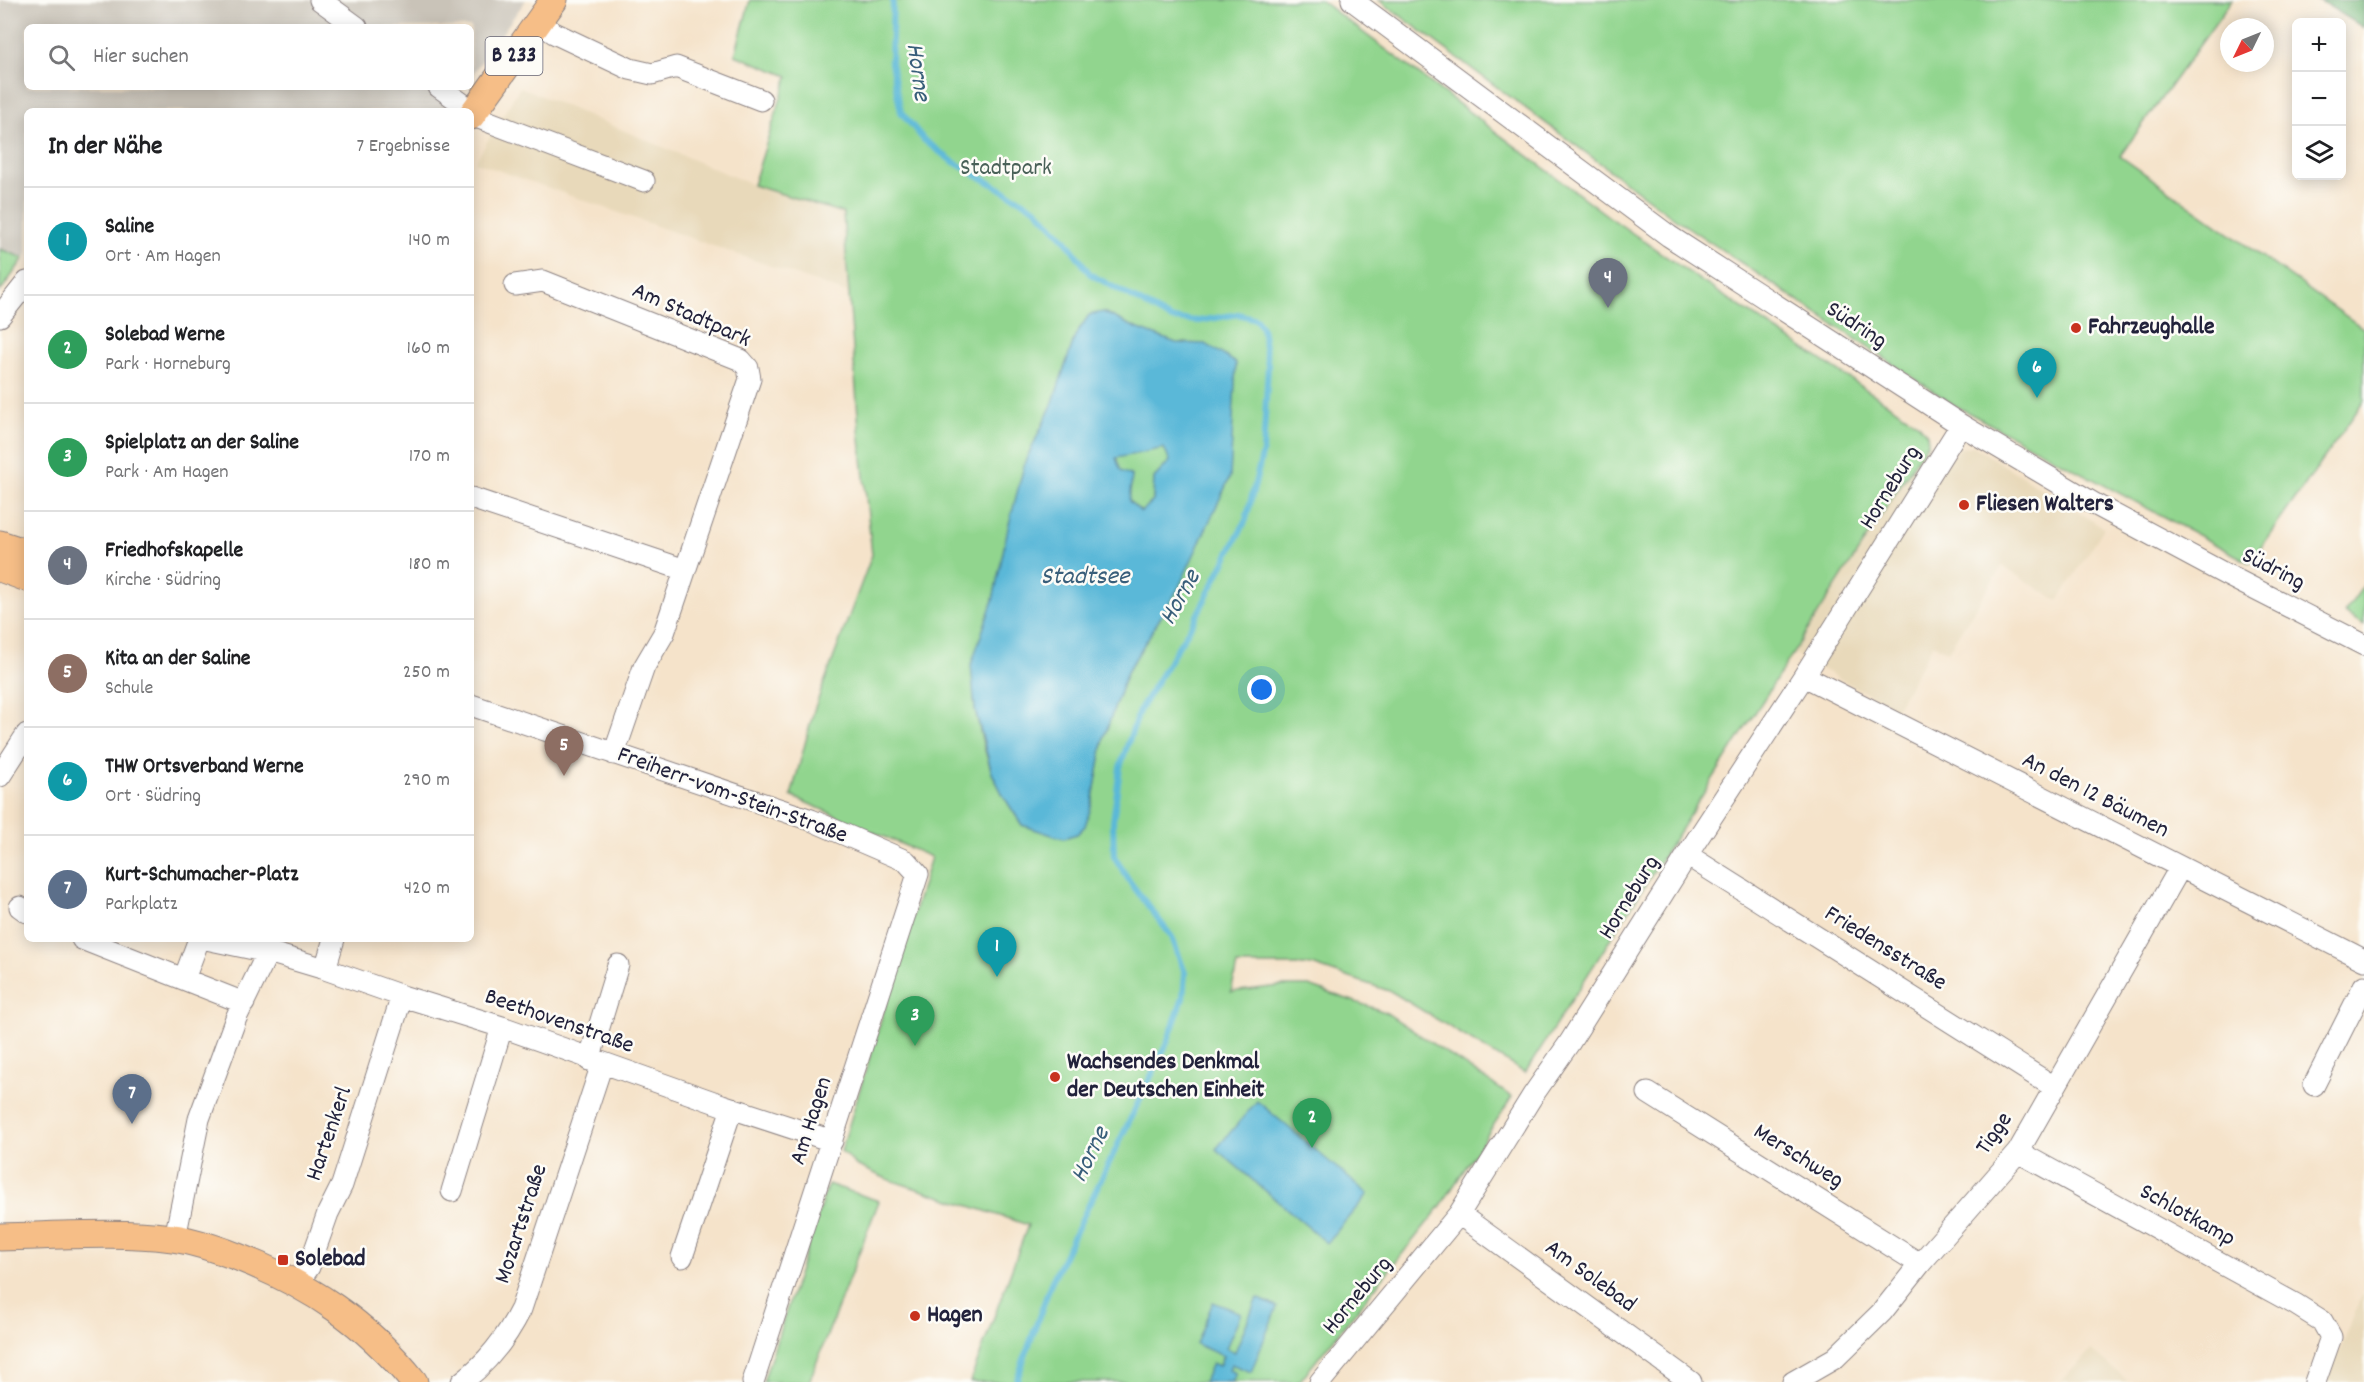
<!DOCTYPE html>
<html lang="de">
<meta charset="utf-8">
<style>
:root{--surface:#fff;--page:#f6f6f6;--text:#202124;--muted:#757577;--line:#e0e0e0;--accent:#ea580c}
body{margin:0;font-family:Dekko,sans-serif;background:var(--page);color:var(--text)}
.controls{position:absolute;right:18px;top:18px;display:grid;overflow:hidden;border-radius:9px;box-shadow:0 3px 15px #0003}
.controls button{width:54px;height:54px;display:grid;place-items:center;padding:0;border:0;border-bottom:2px solid var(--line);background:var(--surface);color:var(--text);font:30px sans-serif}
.compass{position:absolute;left:2220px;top:18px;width:54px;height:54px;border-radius:50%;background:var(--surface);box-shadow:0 3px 15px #0003;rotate:227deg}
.you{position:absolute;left:1262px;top:690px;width:21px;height:21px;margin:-15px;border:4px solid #fff;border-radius:50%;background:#1a73e8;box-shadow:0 0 0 9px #1a73e833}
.badge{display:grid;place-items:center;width:39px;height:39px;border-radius:50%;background:var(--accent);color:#fff;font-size:20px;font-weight:700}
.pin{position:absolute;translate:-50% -50px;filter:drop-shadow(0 2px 3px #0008)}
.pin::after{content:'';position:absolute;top:32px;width:21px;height:18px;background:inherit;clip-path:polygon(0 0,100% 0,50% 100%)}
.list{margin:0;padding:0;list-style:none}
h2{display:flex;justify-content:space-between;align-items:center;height:78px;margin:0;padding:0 24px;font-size:26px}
h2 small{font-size:20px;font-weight:400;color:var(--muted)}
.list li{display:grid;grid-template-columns:39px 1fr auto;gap:18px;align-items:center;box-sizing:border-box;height:108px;padding:0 24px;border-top:2px solid var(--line)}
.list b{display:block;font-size:22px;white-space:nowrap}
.list p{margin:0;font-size:20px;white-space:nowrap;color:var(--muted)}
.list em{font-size:20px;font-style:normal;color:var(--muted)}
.icon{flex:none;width:33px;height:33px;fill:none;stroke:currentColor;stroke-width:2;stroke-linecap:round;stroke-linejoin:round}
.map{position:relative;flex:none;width:2364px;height:1382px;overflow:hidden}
.search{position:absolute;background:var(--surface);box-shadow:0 3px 15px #0003;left:24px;top:24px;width:450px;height:66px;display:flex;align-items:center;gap:15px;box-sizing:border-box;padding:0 21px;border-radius:9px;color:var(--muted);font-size:22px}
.panel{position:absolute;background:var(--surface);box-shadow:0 3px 15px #0003;left:24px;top:108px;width:450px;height:834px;border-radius:9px}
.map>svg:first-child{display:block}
.built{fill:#e8d9ba}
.industrial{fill:#c9c3b8}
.green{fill:#91d58e;stroke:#5a7c64;stroke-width:1.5;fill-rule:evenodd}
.forest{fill:#74b679;stroke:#4b6c5a;stroke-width:1.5}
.water{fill:#5ab8d8;stroke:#3e6d8a;stroke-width:1.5;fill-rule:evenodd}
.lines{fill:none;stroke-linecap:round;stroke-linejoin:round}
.stream{stroke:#5ab8d8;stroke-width:6}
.minor-casing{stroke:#8c8282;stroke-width:23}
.major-casing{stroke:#8c8282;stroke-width:29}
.minor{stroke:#fff;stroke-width:21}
.major{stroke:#f6be87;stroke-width:27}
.poi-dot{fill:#c8321e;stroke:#fdfcf7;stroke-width:2}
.labels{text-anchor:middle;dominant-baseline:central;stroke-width:5;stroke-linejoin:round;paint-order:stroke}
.shield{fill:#fdfcf7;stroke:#646373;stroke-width:1.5}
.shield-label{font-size:22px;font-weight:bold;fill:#22223b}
.park-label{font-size:24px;fill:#496158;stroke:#fdfcf7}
.street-label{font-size:24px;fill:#22223b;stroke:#fdfcf7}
.poi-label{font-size:24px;font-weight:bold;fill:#22223b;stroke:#fdfcf7;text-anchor:start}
.water-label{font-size:26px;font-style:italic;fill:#385e7a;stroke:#fdfcf7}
</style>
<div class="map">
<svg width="2364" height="1382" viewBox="0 0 2364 1382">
<rect width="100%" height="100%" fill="#fdfcf7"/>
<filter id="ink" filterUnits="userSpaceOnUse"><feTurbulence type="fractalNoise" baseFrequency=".0167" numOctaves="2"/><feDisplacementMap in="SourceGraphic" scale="12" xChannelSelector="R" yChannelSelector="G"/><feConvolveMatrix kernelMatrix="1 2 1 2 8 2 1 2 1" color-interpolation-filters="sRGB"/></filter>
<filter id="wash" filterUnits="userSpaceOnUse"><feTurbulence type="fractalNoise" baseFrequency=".008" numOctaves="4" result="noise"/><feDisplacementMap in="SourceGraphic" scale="24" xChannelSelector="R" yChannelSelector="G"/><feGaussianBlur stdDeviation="1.35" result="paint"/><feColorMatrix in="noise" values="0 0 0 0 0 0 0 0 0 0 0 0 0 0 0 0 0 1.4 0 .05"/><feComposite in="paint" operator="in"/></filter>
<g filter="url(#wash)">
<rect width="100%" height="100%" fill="#f5e3ca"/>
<path class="built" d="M 520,87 L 753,185 L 843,213 L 850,294 L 475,162 Z
M 1928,442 L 1953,457 L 1960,448 L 1973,446 L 2104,528 L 2058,601 L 2002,566 L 1948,651 L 1933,644 L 1896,709 L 1794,654 Z
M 2364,1291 L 2364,1382 L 2327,1382 Z
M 2091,1350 L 2129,1382 L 2061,1382 Z"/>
<path class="industrial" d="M 0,0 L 526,0 L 471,76 L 471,27 L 27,27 L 27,87 L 463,87 L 445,111 L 27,111 L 27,254 L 24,258 L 0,249 Z"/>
<path class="green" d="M 750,0 L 1320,0 L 1608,216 L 1704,283 L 1919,424 L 1927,434 L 1928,442 L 1525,1073 L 1392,992 L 1312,965 L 1237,965 L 1231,992 L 1280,986 L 1309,986 L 1385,1012 L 1512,1097 L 1440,1207 L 1299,1382 L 970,1382 L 1028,1225 L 887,1179 L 856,1165 L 841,1151 L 931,857 L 791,796 L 814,710 L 872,555 L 859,429 L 843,213 L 753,185 L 788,76 L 735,55 ZM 1103,312 L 1136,328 L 1176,343 L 1206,344 L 1178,589 L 1127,672 L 1104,737 L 1092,804 L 1064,838 L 1022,825 L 1004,797 L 992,773 L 983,744 L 975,709 L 972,665 L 993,600 L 1025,462 L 1052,405 Z
M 1379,0 L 2232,0 L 2120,156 L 2364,329 L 2364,401 L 2250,563 L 1956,406 L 1677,220 Z
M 0,249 L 24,258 L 0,292 Z
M 1164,448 L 1170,461 L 1154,478 L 1153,501 L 1141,512 L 1129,501 L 1116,457 Z
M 2364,585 L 2364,625 L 2344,613 Z
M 828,1184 L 879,1201 L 809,1382 L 763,1382 Z"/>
<path class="forest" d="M 2319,0 L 2364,0 L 2364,28 Z"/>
<path class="water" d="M 1103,312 L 1136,328 L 1176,343 L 1206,344 L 1236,363 L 1230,477 L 1178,589 L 1127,672 L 1104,737 L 1092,804 L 1085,826 L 1077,834 L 1064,838 L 1052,835 L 1022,825 L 1004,797 L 992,773 L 975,709 L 971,665 L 993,600 L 1008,528 L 1025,462 L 1052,405 L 1075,336 L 1089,315 ZM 1164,448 L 1170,461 L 1154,478 L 1153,501 L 1141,512 L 1129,501 L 1132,476 L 1121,471 L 1116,458 Z
M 1257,1101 L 1368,1194 L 1327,1243 L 1216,1149 Z
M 1257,1298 L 1277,1307 L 1251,1372 L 1231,1364 L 1229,1370 L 1236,1373 L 1232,1382 L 1204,1382 L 1212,1363 L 1219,1366 L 1223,1356 L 1196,1344 L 1213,1302 L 1241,1313 L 1226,1348 L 1235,1352 Z"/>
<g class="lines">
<path class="stream" d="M 893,0 L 891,63 L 901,112 L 924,140 L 952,161 L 1036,209 L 1065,239 L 1090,274 L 1171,319 L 1199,321 L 1238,314 L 1256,319 L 1262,328 L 1268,366 L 1263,451 L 1246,520 L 1194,621 L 1139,711 L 1120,767 L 1113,822 L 1114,856 L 1130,882 L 1172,937 L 1185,973 L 1183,998 L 1167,1043 L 1051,1283 L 1016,1382"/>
</g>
</g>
<g filter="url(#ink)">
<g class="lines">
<defs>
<path id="minor" d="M 320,0 L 357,27
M 1352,0 L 1669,236 L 1961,425 L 2098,506 L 2225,574 L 2364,645
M 538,22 L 554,33 L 630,69 L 652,74 L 676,67 L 761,100
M 439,87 L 474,112
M 471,115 L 644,181
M 515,285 L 543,281 L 741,360 L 748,368 L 750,379 L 664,633 L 644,667 L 614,754
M 0,316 L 27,282
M 471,498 L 685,570
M 1804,676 L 2364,960
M 471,705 L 811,820 L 906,861 L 918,874 L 753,1382
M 0,776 L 27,734
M 1687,855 L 2054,1087
M 20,907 L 27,912
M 82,939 L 244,1003
M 206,939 L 268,952 L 325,969 L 402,996 L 502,1027 L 722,1105 L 832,1141
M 325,969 L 334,939
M 184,979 L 199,939
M 589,1060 L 618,965
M 2314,1085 L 2364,986
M 1648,1093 L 1920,1264
M 2018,1152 L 2295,1304 L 2322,1321 L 2331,1337 L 2315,1382
M 452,1191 L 502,1027
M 1459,1214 L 1691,1382
M 175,1238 L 199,1119 L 236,1018 L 268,952
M 682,1257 L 732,1108
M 297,1284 L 309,1267 L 328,1213 L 342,1185 L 402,996
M 462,1382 C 487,1363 507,1337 521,1309 L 602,1064
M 1320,1382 L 1459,1214 L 1533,1095 L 1570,1042 L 1696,841 L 1804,676 L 1961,425
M 1793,1382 L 1835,1358 L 1882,1312 L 1920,1264 L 2018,1152 L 2180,868"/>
<path id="major" d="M 471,116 L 554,0
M 0,544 L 27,553
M 0,568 L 27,578
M 0,1237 C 57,1236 116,1231 173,1238 C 195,1241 217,1249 238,1257 C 309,1285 366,1322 414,1382"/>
</defs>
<use href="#minor" class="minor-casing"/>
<use href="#major" class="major-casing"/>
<use href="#minor" class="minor"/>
<use href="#major" class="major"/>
</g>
</g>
<g class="poi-dot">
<circle cx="2076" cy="328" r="6"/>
<circle cx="1964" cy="505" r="6"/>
<circle cx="1055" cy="1077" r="6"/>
<rect x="277" y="1254" width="12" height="12" rx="3"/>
<circle cx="915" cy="1316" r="6"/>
</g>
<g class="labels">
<rect class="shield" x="485.5" y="37" width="57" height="38" rx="4.5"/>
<g class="shield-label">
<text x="514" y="56">B 233</text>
</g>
<g class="park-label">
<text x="1006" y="169">Stadtpark</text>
</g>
<g class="street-label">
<text transform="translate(691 316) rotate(24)">Am Stadtpark</text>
<text transform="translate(1856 326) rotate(33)">Südring</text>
<text transform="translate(1891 488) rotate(-58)">Horneburg</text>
<text transform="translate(2273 570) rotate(27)">Südring</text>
<text transform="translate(732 796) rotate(20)">Freiherr-vom-Stein-Straße</text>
<text transform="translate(2095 796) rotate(27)">An den 12 Bäumen</text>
<text transform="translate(1630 898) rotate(-58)">Horneburg</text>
<text transform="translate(1885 949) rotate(32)">Friedensstraße</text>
<text transform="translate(559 1022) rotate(19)">Beethovenstraße</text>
<text transform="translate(812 1121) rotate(-72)">Am Hagen</text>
<text transform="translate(330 1134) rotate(-71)">Hartenkerl</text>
<text transform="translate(1995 1134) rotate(-55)">Tigge</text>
<text transform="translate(1798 1157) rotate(32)">Merschweg</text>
<text transform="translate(2187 1216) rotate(29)">Schlotkamp</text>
<text transform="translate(522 1224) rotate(-72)">Mozartstraße</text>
<text transform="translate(1590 1277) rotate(36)">Am Solebad</text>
<text transform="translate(1358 1296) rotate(-50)">Horneburg</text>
</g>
<g class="poi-label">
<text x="2088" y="328">Fahrzeughalle</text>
<text x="1976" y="505">Fliesen Walters</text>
<text x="1067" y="1063">Wachsendes Denkmal<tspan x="1067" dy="28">der Deutschen Einheit</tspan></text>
<text x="295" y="1260">Solebad</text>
<text x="927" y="1316">Hagen</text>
</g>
<g class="water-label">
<text transform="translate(917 72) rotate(82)">Horne</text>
<text x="1085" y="577">Stadtsee</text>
<text transform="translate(1181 598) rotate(-61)">Horne</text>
<text transform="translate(1091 1155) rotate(-64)">Horne</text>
</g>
</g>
</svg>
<div class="controls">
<button>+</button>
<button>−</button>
<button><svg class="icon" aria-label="layers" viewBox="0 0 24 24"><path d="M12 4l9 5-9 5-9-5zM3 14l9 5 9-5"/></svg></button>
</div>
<svg class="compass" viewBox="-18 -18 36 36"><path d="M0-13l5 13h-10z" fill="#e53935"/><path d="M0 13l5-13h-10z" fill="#757577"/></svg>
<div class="you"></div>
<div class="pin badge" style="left:997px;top:977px;background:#0f9aa8">1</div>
<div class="pin badge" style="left:1312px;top:1148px;background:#2e9e5b">2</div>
<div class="pin badge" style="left:915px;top:1046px;background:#2e9e5b">3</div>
<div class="pin badge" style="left:1608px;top:308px;background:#6b7280">4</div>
<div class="pin badge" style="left:564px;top:776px;background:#8d6e63">5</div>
<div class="pin badge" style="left:2037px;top:398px;background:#0f9aa8">6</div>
<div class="pin badge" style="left:132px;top:1124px;background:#5c6f8a">7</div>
<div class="search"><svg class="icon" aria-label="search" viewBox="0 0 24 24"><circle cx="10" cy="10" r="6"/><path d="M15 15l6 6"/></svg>Hier suchen</div>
<section class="panel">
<h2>In der Nähe<small>7 Ergebnisse</small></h2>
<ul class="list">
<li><span class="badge" style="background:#0f9aa8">1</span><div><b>Saline</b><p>Ort · Am Hagen</p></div><em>140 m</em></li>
<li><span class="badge" style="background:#2e9e5b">2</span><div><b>Solebad Werne</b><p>Park · Horneburg</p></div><em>160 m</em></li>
<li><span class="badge" style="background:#2e9e5b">3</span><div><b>Spielplatz an der Saline</b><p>Park · Am Hagen</p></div><em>170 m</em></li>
<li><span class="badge" style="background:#6b7280">4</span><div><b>Friedhofskapelle</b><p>Kirche · Südring</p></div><em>180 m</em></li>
<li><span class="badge" style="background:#8d6e63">5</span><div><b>Kita an der Saline</b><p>Schule</p></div><em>250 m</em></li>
<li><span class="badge" style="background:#0f9aa8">6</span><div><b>THW Ortsverband Werne</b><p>Ort · Südring</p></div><em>290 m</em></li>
<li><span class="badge" style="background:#5c6f8a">7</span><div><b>Kurt-Schumacher-Platz</b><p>Parkplatz</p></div><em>420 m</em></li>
</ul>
</section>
</div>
